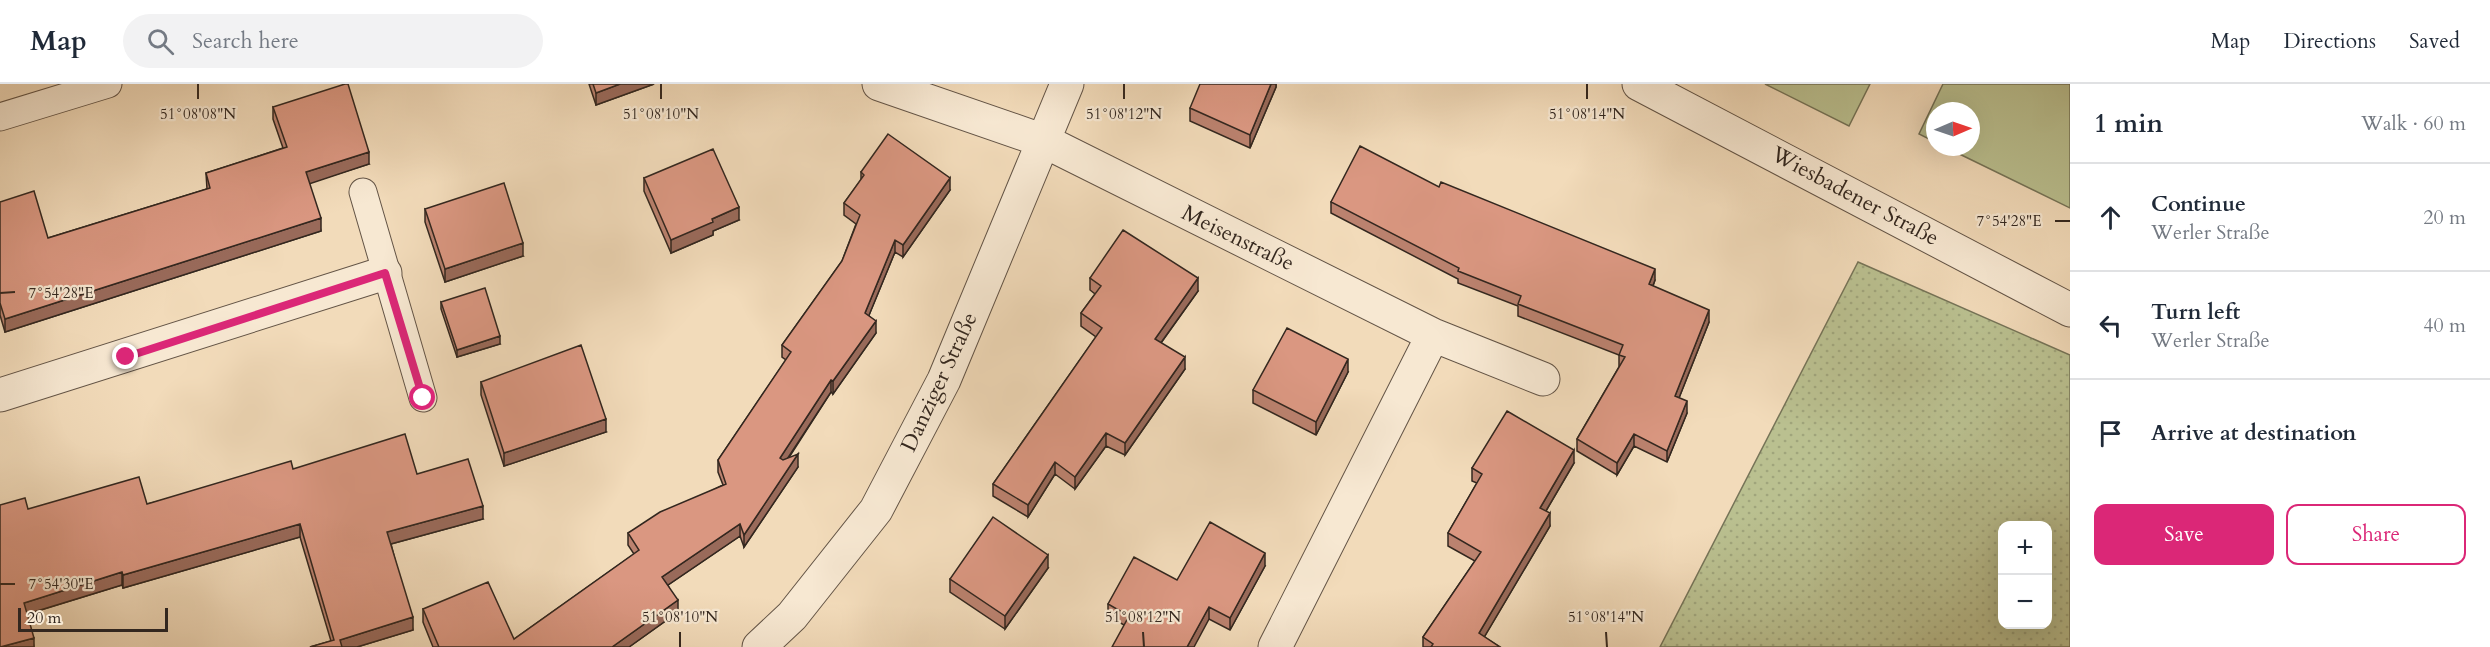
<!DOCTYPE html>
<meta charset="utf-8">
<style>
:root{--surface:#fff;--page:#f2f2f3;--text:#1f2937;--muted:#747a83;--line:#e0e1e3;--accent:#db2777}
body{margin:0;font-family:Cardo,serif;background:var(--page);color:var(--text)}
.controls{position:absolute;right:18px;bottom:18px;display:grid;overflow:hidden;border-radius:12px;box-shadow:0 6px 24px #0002}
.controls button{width:54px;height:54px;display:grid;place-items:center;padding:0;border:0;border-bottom:2px solid var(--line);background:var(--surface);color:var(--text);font:30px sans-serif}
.compass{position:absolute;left:1926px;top:18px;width:54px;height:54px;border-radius:50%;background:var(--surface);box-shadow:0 6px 24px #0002;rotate:88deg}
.scale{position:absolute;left:18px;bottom:15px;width:150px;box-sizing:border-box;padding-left:6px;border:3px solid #33271f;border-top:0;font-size:16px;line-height:21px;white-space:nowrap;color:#33271f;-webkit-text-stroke:4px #f7e8d2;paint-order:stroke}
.stop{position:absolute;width:18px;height:18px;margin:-14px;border:4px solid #db2777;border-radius:50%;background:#fff}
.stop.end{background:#db2777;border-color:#fff;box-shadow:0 2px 6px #0008}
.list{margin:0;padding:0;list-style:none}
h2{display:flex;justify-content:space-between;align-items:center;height:78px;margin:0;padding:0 24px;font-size:26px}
h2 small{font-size:20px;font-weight:400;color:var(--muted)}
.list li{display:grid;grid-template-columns:39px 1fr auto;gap:18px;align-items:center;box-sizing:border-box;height:108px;padding:0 24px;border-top:2px solid var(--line)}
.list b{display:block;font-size:22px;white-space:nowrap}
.list p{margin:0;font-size:20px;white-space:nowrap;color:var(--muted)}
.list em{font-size:20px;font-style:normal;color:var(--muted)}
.actions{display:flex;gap:12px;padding:18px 24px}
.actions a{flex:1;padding:14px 0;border:2px solid var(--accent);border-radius:12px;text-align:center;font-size:21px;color:var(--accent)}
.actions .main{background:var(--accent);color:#fff}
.icon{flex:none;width:33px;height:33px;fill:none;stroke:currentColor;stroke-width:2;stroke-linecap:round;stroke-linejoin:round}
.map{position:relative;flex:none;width:2070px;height:563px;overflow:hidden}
header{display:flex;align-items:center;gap:36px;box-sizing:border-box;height:84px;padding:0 30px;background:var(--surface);border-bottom:2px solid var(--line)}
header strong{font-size:28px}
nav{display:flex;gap:33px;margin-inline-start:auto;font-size:21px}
.search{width:420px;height:54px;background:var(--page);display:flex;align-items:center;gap:15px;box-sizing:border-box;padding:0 21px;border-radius:33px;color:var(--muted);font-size:22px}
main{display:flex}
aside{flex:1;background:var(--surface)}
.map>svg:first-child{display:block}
.green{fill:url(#green-dots);stroke:#767458;stroke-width:1.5;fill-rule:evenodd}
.pitch{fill:#bac090;stroke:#767458;stroke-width:1.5}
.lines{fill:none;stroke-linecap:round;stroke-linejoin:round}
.service-casing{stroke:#635446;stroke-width:29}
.minor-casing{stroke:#635446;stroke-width:35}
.service{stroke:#f7e8d2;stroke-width:27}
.minor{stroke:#f7e8d2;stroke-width:33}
.wall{fill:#bb826f;stroke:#33271f;stroke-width:1.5}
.shaded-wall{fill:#996a5a;stroke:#33271f;stroke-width:1.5}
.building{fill:#da9781;stroke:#33271f;stroke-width:1.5}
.route{stroke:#db2777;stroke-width:8}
.ticks{fill:none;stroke:#33271f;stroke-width:2}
.labels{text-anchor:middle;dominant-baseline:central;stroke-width:4.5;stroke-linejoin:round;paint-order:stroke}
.street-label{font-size:22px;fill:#33271f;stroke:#f7e8d2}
.ticks-label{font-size:15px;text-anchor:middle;fill:#33271f;stroke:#f7e8d2;stroke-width:4.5;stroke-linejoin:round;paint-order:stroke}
</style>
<header>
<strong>Map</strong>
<div class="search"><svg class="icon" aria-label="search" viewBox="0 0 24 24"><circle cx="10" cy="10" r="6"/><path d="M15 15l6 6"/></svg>Search here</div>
<nav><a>Map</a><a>Directions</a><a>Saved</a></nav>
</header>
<main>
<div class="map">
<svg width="2070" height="563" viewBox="0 0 2070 563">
<defs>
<pattern id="green-dots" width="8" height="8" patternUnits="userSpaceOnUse" patternTransform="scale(1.5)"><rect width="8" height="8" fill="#bac090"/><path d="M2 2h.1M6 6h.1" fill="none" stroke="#a0a57c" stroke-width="1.8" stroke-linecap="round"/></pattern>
</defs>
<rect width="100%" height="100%" fill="#f2dbba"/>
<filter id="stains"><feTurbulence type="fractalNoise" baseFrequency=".00333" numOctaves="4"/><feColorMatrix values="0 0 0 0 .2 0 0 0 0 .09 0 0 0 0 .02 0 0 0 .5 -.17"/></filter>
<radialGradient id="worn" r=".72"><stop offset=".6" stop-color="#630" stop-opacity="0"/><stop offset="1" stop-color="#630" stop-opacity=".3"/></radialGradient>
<path class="green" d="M 1858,178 L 2070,271 L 2070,563 L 1660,563 ZM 2002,442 L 2048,442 L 2048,540 L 2002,540 Z"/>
<path class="pitch" d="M 1765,0 L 1870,0 L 1849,42 Z
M 1943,0 L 2070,0 L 2070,124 L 1945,63 L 1971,63 L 1971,27 L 1935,27 L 1935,58 L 1919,50 Z"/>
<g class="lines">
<defs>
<path id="service" d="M 0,33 L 108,0
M 363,108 L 423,314"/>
<path id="minor" d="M 879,0 L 1044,57 L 1433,251 L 1543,295
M 1639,0 L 2070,226
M 0,311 L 385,189
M 759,563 L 792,532 L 876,426 L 944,296 L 1067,0
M 1275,563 L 1433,251"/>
</defs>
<use href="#service" class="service-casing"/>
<use href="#minor" class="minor-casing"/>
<use href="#service" class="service"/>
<use href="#minor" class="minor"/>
</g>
<path class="wall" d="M 589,0 L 654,0 L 596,21 Z
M 1276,0 L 1276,3 L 1250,64 L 1190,37 L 1190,24 Z
M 273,23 L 369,80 L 309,99 L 321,147 L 5,248 L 0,231 L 0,118 L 48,154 L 207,105 L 206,89 L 283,64 L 273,35 Z
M 861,88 L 950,106 L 903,173 L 895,168 L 869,231 L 876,249 L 833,310 L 831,308 L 788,375 L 798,383 L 744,463 L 740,452 L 668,501 L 678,528 L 629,563 L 433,563 L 423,538 L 423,525 L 514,555 L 634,470 L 628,461 L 628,449 L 723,401 L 718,388 L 718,376 L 786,276 L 782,273 L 782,261 L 842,177 L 856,140 L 844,131 L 844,119 L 861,96 Z
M 644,94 L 739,136 L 713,147 L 713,151 L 671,169 L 644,107 Z
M 1439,103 L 1655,196 L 1653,202 L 1709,238 L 1679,314 L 1687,329 L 1667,378 L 1634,362 L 1617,391 L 1577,367 L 1577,355 L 1619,283 L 1619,271 L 1518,232 L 1518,222 L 1458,199 L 1458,195 L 1331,129 L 1331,118 Z
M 425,125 L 523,172 L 445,198 L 425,138 Z
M 1090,194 L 1198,207 L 1161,259 L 1185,285 L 1125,371 L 1106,362 L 1075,405 L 1055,390 L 1028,433 L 993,412 L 993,400 L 1096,253 L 1081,242 L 1081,229 L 1095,210 L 1090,206 Z
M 441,218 L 500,260 L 457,273 L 441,225 Z
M 1348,288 L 1316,351 L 1253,319 L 1253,306 Z
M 481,298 L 606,348 L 504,382 L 481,311 Z
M 1574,379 L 1546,427 L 1550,442 L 1484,553 L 1500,563 L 1423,563 L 1423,553 L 1475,477 L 1448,462 L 1448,449 L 1477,399 L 1472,397 L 1472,384 Z
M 293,385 L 417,390 L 483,435 L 391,460 L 413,546 L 357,563 L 310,563 L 331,557 L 300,453 L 123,504 L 122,501 L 28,530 L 34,563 L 0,563 L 28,425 L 147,420 Z
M 1265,482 L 1230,546 L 1209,535 L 1124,541 L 1108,532 L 1108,520 L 1177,496 Z
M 1048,484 L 1005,545 L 950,508 L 950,495 Z"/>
<path class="shaded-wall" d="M 620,0 L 654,0 L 596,21 L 596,9 Z
M 1271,0 L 1276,0 L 1276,3 L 1250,64 L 1250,51 Z
M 369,68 L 369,80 L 306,101 L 306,88 Z
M 950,94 L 950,106 L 903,173 L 903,161 Z
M 739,123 L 739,136 L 713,147 L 713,151 L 671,169 L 671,156 L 712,135 Z
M 321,134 L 321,147 L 5,248 L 5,235 Z
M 895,156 L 895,168 L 865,241 L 865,229 Z
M 523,159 L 523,172 L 445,198 L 445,185 Z
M 1655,185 L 1655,196 L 1649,212 L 1649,200 Z
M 1198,194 L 1198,207 L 1155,267 L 1155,255 Z
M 1709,226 L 1709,238 L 1675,324 L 1675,312 Z
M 876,237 L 876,249 L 833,310 L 833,297 Z
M 500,252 L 500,260 L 457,273 L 457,266 Z
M 1185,273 L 1185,285 L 1125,371 L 1125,359 Z
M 1348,275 L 1348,288 L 1316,351 L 1316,338 Z
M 831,296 L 831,308 L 780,386 L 780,374 Z
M 1687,317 L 1687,329 L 1667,378 L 1667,367 Z
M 606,335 L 606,348 L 504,382 L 504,369 Z
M 1106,349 L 1106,362 L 1075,405 L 1075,393 Z
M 1634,350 L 1634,362 L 1617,391 L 1617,379 Z
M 1574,366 L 1574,379 L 1540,437 L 1540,424 Z
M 798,370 L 798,383 L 744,463 L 744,451 Z
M 1055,378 L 1055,390 L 1028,433 L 1028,421 Z
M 483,422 L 483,435 L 387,461 L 387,448 Z
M 1550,429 L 1550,442 L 1479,562 L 1479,549 Z
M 300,440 L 300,453 L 123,504 L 123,491 Z
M 740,440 L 740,452 L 662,505 L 662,493 Z
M 1265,469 L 1265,482 L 1230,546 L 1230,534 Z
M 1048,471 L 1048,484 L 1005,545 L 1005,532 Z
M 122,488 L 122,501 L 24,531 L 24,519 Z
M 678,516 L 678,528 L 629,563 L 612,563 Z
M 1209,523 L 1209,535 L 1194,563 L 1187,563 Z
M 413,533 L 413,546 L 357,563 L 340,563 L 340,556 Z
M 34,554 L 34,563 L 1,563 Z"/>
<path class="building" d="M 345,0 L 348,0 L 369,68 L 306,88 L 321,134 L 5,235 L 0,219 L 0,118 L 34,107 L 48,154 L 210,104 L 206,89 L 287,63 L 273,23 Z
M 593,0 L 620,0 L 596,9 Z
M 1200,0 L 1271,0 L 1250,51 L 1190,24 Z
M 888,50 L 950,94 L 903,161 L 895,156 L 865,229 L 876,237 L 833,297 L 831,296 L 780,374 L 783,376 L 798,370 L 744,451 L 740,440 L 662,493 L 678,516 L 612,563 L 439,563 L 423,525 L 488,498 L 514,555 L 639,466 L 628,449 L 660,428 L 726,400 L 718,376 L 791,268 L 782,261 L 842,177 L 860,131 L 844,119 L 864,91 L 861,88 Z
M 1360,62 L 1439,103 L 1441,98 L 1655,185 L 1649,200 L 1709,226 L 1675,312 L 1687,317 L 1667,367 L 1634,350 L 1617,379 L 1577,355 L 1625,273 L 1619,271 L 1623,261 L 1518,220 L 1521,212 L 1458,187 L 1459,184 L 1331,118 Z
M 713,65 L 739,123 L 712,135 L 713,138 L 671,156 L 644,94 Z
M 504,99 L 523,159 L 445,185 L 425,125 Z
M 1123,146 L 1198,194 L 1155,255 L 1185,273 L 1125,359 L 1106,349 L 1075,393 L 1055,378 L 1028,421 L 993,400 L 1102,244 L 1081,229 L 1101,202 L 1090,194 Z
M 485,204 L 500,252 L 457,266 L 441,218 Z
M 1287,244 L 1348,275 L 1316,338 L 1253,306 Z
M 581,261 L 606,335 L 504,369 L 481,298 Z
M 1507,327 L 1574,366 L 1540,424 L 1550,429 L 1479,549 L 1500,563 L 1431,563 L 1433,560 L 1423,553 L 1481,468 L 1448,449 L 1482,390 L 1472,384 Z
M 405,350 L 417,390 L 468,375 L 483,422 L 387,448 L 413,533 L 340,556 L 342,563 L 310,563 L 334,556 L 300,440 L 123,491 L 122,488 L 24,519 L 34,554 L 0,563 L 0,421 L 25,414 L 28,425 L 139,393 L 147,420 L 291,377 L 293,385 Z
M 993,433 L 1048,471 L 1005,532 L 950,495 Z
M 1210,438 L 1265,469 L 1230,534 L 1209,523 L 1187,563 L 1112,563 L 1129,532 L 1108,520 L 1134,473 L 1177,496 Z"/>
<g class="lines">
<path class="route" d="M 126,273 L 385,189 L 423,314"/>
</g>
<path class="ticks" d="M 198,0 L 198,15M 661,0 L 661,15M 1124,0 L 1124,15M 1587,0 L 1587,15M 2055,137 L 2070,137M 0,209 L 15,208M 0,500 L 15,500M 680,548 L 680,563M 1143,548 L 1144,563M 1606,548 L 1607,563"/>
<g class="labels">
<g class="street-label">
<text transform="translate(1855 112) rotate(28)">Wiesbadener Straße</text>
<text transform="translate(1238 154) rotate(26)">Meisenstraße</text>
<text transform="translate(939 298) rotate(-65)">Danziger Straße</text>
</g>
</g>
<g class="ticks-label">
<text x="198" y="35">51°08'08"N</text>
<text x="661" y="35">51°08'10"N</text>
<text x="1124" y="35">51°08'12"N</text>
<text x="1587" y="35">51°08'14"N</text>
<text x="2009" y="142">7°54'28"E</text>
<text x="61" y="214">7°54'28"E</text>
<text x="61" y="505">7°54'30"E</text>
<text x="680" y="538">51°08'10"N</text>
<text x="1143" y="538">51°08'12"N</text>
<text x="1606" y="538">51°08'14"N</text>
</g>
<rect width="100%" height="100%" filter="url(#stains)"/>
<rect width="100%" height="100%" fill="url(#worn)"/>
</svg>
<div class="controls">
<button>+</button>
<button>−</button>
</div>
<svg class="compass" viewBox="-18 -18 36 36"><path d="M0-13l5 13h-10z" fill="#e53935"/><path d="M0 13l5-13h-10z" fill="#747a83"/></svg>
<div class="scale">20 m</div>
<div class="stop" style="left:423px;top:314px"></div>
<div class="stop end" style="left:126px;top:273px"></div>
</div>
<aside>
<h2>1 min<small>Walk · 60 m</small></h2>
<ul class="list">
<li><svg class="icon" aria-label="ahead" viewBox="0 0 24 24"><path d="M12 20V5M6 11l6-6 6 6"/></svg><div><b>Continue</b><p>Werler Straße</p></div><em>20 m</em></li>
<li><svg class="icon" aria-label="left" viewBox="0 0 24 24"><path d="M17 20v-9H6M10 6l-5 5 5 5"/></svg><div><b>Turn left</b><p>Werler Straße</p></div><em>40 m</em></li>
<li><svg class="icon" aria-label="arrive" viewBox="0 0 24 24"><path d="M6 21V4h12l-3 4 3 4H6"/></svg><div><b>Arrive at destination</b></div></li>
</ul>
<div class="actions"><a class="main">Save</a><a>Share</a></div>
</aside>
</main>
